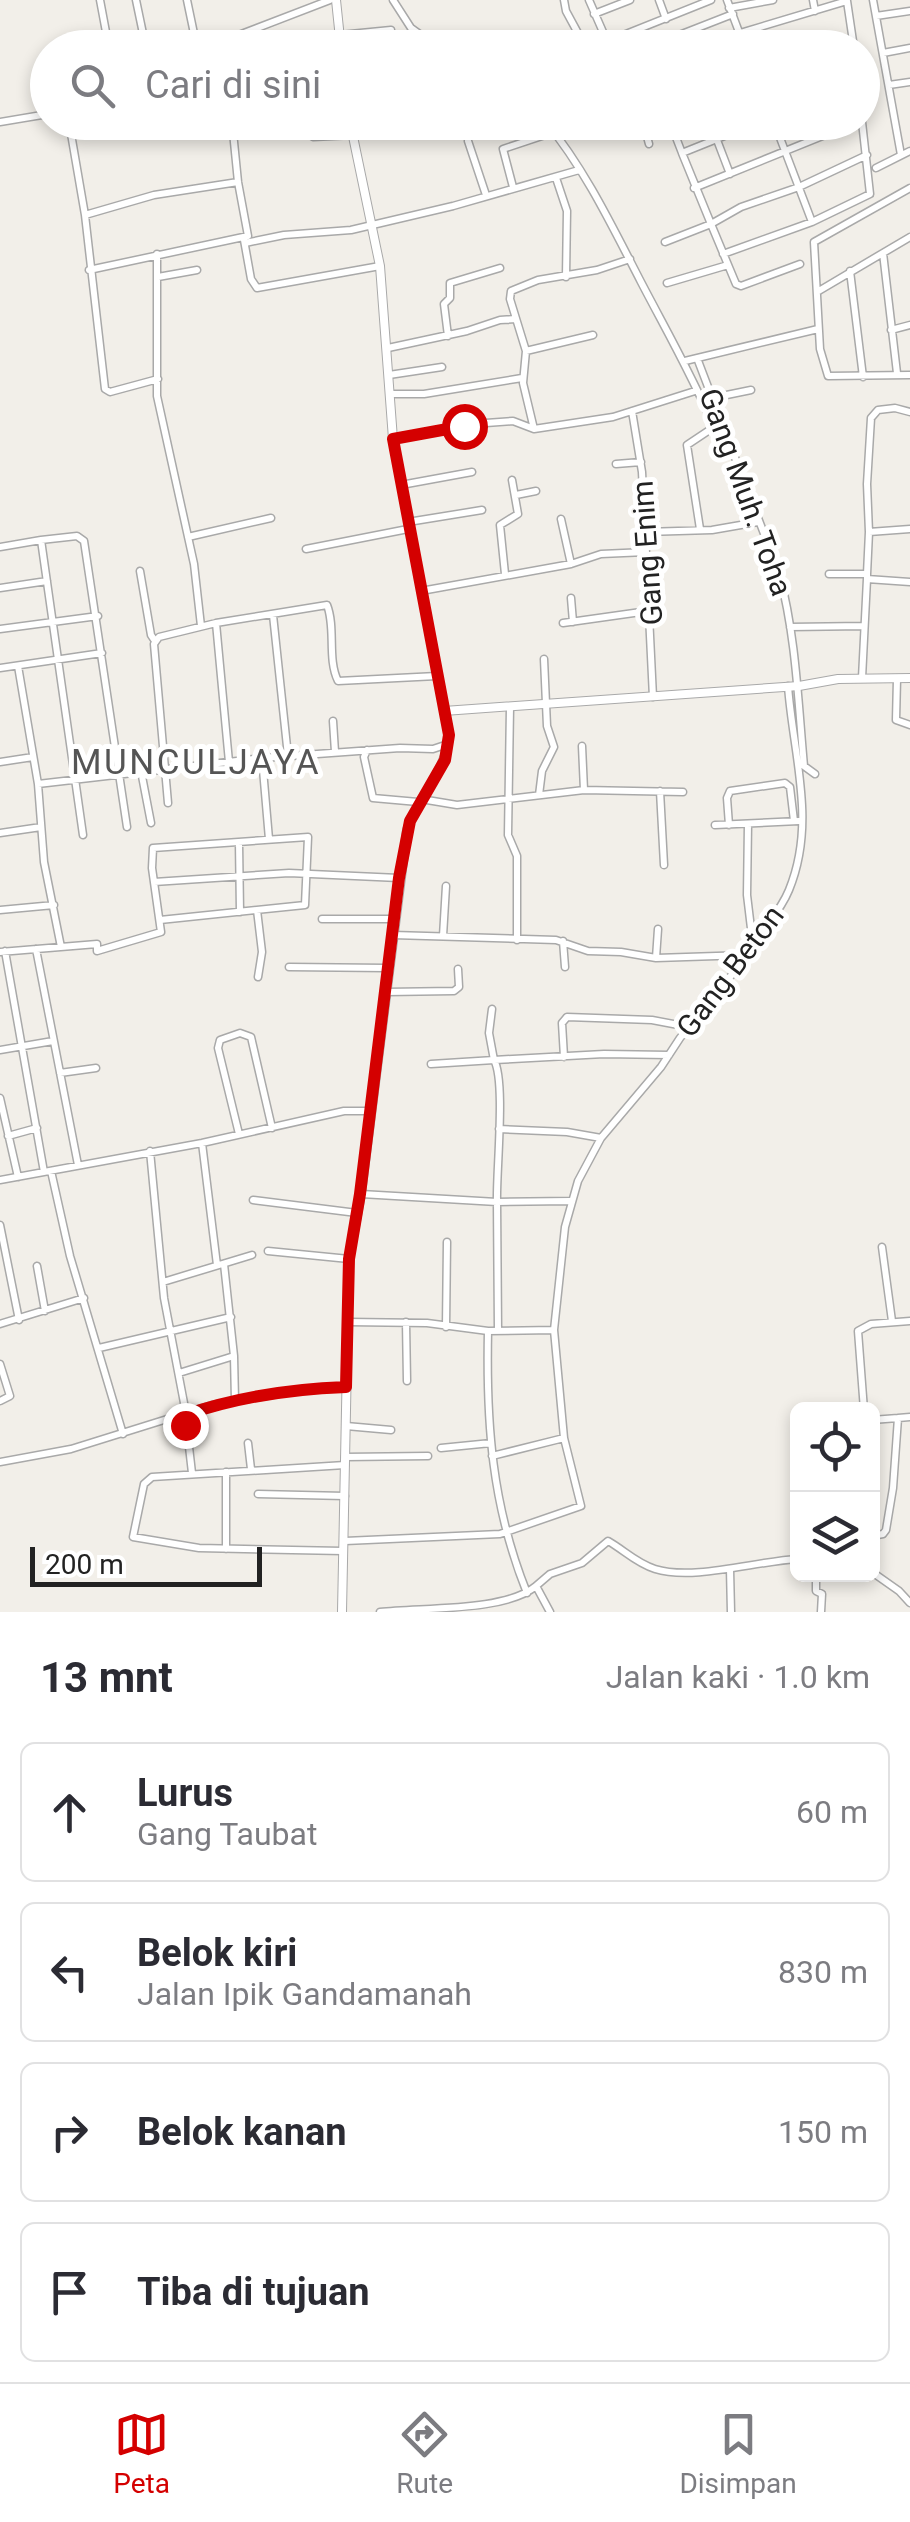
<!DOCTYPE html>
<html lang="id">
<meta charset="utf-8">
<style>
:root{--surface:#fff;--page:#f2f2f3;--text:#2b2b33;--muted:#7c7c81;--line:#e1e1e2;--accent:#d40000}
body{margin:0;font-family:Roboto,sans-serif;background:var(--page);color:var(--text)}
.controls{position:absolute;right:30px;bottom:30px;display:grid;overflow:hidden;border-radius:15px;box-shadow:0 5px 15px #0003}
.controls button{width:90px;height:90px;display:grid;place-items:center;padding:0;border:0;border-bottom:2px solid var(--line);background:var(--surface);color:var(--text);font:50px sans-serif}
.scale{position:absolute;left:30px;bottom:25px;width:232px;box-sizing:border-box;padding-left:10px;border:5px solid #222;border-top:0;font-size:28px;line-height:35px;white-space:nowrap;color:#222;-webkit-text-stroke:8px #fff;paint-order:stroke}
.stop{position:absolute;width:30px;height:30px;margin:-22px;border:8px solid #d40000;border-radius:50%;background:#fff}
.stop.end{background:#d40000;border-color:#fff;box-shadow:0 2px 10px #0008}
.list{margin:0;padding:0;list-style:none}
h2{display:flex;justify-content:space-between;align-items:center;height:130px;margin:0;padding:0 40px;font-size:42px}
h2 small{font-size:32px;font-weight:400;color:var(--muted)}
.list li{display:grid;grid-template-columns:65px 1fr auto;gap:30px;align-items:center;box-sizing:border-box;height:140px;margin:0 20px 20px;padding:0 20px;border:2px solid var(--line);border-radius:15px}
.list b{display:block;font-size:38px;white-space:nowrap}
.list p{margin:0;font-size:32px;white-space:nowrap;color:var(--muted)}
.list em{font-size:32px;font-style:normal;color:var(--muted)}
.icon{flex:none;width:55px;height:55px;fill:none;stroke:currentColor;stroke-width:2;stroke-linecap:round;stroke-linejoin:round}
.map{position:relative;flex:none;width:910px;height:1612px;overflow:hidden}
.search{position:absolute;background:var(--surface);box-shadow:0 5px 15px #0003;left:30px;right:30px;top:30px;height:110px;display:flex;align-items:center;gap:25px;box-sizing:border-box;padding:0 35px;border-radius:55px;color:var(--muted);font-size:38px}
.sheet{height:770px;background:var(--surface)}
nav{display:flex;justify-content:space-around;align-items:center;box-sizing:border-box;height:140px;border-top:2px solid var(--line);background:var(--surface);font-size:28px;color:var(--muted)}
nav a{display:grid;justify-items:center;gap:5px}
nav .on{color:var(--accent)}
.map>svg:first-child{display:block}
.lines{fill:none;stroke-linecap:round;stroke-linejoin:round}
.minor-casing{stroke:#a9a9a9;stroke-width:9}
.tertiary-casing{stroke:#a9a9a9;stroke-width:10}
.minor{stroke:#fff;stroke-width:6}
.tertiary{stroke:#fff;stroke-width:8}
.route{stroke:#d40000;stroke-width:12}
.labels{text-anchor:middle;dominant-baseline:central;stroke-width:10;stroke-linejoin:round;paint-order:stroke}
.street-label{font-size:30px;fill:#222;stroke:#fff}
.quarter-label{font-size:35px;letter-spacing:2.5px;fill:#555;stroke:#fff}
</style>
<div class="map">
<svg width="910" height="1612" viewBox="0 0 910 1612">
<rect width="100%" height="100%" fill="#f2efe9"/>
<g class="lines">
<defs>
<path id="minor" d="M 100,0 L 109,48
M 136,0 L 146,48
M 187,0 L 197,48
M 393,0 L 411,28 L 439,48
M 564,0 L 566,11 L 586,48
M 589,0 L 610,48
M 659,0 L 666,19
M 727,0 L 745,48
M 813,0 L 815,11
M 873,0 L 901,155
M 847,1 L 854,48
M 729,8 L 773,0
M 594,14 L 630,0
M 876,16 L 910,11
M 740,33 L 847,1
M 340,35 L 391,30
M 205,48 L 330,0
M 591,48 L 711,0
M 646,48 L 733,14
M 883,53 L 910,48
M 889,85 L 910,82
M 0,122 L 48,114
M 69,122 L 85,215 L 105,389 L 110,392 L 158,379
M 164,122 L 166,129
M 546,122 C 585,169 613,228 641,282 C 666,330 693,377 714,427 L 687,445 L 700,529
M 643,122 L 649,144
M 670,122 L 682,153 L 759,122
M 774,122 L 812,222 L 870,194 L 862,122
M 604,135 L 634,122
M 313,137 L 353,135
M 717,140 L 730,174
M 468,141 L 486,195
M 682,153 L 711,224 L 741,207 L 799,187 L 867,155
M 876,168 L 910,151
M 556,178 L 567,211 L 566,277
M 513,187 L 503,149 L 554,132
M 694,188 L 857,122
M 910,188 L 814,242 L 820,349 L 828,376 L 910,375
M 85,215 L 154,195 L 238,182
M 244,240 L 251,279 L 257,288 L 380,266
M 665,242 L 711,224 L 736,284 L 741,286 L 800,264
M 245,243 L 284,235 L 351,230 L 453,206 L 579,170
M 883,253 L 897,373
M 157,254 L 157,396 L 194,564 L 201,626
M 723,254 L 812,222
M 89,270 L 248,236 L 238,182 L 232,122
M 850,271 L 863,377
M 158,277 L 197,270
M 667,283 L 728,265
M 817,292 L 910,237
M 891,330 L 910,325
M 448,336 L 444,304 L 450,298 L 450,283 L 500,268
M 388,348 L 467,331 L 500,320 L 516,319
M 526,351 L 593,335
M 697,358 L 779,573 C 796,636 798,701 804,766 L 815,774
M 685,361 L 818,329
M 389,375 L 442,367
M 390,394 L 424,394 L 522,378
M 712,398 L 751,390
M 632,411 L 642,472 L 653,697
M 534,429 L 523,383 L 526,351 L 510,299 L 511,291 L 538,280 L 597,270 L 630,259
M 393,439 L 486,423 L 513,421 L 534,429 L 613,417 L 695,391
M 616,464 L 641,462
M 401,485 L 472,472
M 516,495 L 536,491
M 561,519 L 571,564
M 408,522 L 482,510
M 910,529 L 869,532 L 867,574 L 867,579 L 910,582
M 645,532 L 712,530 L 758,522
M 869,532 L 867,484 L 871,418 L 878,410 L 895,408 L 910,412
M 188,537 L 271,518
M 41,540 L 77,536 L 84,541 L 127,827
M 0,547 L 41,540 L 83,835
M 306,549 L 408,529
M 140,571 L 151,635 L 155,641
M 505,574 L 500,525 L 518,514 L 512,480
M 829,574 L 867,574
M 0,588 L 47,581
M 421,591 L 571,564 L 601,554 L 646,552
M 571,598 L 573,622
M 273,615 L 288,756
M 216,623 L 229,762
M 563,623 L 648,611
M 790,627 L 864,626
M 0,629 L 98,616
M 18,666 L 38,784 L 44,862 L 61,947
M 0,668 L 102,653
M 862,678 L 867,579
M 897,679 L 896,720 L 910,725
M 510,707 L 508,835 L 517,856 L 517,940
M 333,721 L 335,752
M 582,746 L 584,790
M 367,750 L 364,757 L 373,798 L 418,802
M 262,758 L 269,839
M 0,762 L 33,757
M 141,771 L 151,823
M 38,784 L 262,758 L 400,748 L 433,749 L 448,744
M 660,791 L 664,865
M 539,795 L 542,771 L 554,747 L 547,726 L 544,659
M 421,799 L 457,805 L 584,790 L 683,792
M 168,803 L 154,644 L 159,637 L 216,623 L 327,605 C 336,628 327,659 338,681 L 437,676
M 748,824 L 747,895 L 753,945
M 715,825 L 799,821
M 729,825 L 727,798 L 730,791 L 785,783 L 790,787 L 794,821
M 0,833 L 41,827
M 239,843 L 240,912
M 154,882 L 289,873 L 399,878
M 0,910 L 54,905
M 257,910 L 262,952 L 258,977
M 322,919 L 394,919
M 393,935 L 556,940 L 588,951 L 621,952 L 656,958 L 747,955
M 443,936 L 446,886
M 563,941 L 565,967
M 36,949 L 78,1165
M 5,951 L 44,1172
M 0,952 L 97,944 L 97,951 L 161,932 L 152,868 L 153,848 L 308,837 L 305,905 L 160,920
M 656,958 L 658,929
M 289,967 L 387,968
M 386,992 L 454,991 L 459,987 L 458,969
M 0,1050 L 53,1041
M 564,1057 L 562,1023 L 567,1017 L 652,1020 L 689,1027
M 431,1064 L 494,1060 L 489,1033 L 492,1009
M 60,1073 L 96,1068
M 0,1098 L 18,1177
M 499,1129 L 567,1132 L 601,1138
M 239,1134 L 218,1048 L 220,1040 L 240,1033 L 251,1037 L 272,1128
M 8,1136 L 37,1128
M 202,1143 L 217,1265
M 150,1151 L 164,1298 L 184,1403 L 192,1473
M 51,1171 L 70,1256 L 123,1434
M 0,1180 L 202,1143 L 344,1111 L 370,1111
M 361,1194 L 497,1202 C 496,1172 506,1081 494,1060 L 604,1054 L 669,1055
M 253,1200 L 357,1213
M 0,1225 L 19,1320
M 882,1247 L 892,1321
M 268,1251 L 349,1259
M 224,1264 L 234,1356 L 235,1401
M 37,1266 L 45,1311
M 163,1282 L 252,1255
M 347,1322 L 427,1323 L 488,1331 L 554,1330 L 565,1227 L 578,1181 L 601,1138 L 661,1067 L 680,1038 L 748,955 C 759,932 779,915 789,890 C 817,822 793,755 788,686
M 406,1322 L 407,1381
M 0,1324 L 84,1298
M 446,1327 L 447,1242
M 498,1330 L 497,1202 L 570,1201
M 488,1331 C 486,1424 492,1506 527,1593
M 99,1348 L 231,1317
M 0,1364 L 10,1396 L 0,1401
M 179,1373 L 234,1356
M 864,1410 L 858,1331 L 871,1324 L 910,1321
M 872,1420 L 898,1418
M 346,1426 L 391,1430
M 248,1443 L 251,1469
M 441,1448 L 491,1443
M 492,1456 L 564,1438
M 345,1457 L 428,1456
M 0,1462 L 71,1449 L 212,1405 L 307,1389 L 347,1387
M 226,1472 L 226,1549
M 258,1494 L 345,1496
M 872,1536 L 883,1534 L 886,1530 L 893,1488 L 898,1418 L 910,1417
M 345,1541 L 500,1534 L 581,1506 L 564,1438 L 554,1330
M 343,1551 L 199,1548 L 133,1537 L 144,1484 L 152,1477 L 345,1465
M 730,1569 L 731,1612
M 872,1572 L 899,1591 L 910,1603
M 816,1574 L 816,1591 L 822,1594 L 821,1612
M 536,1586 L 550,1574 L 582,1563 L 608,1541 C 624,1550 636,1563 655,1569 C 694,1581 756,1561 798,1559
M 380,1612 C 422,1607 505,1612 536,1586 L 550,1612"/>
<path id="tertiary" d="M 336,0 L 341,48
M 444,711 L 799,686 L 838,679 L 910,678
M 342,1612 L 349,1259 L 361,1194 L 407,830 C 418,796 447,771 449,735 L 393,439 L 380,266 L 350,122"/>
</defs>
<use href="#minor" class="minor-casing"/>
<use href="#tertiary" class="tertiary-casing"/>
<use href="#minor" class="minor"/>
<use href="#tertiary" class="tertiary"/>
</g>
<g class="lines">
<path class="route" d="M 185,1425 L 185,1415 C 237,1397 291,1389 346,1387 L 349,1259 L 360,1194 L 399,878 L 410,821 L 445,760 L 449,735 L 393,439 L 464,426"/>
</g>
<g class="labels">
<g class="street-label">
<text transform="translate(746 492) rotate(70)">Gang Muh. Toha</text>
<text transform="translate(647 553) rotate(-94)">Gang Enim</text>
<text transform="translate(730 971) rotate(-53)">Gang Beton</text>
</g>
<g class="quarter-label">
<text x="196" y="762">MUNCULJAYA</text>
</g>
</g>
</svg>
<div class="controls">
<button><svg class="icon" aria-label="locate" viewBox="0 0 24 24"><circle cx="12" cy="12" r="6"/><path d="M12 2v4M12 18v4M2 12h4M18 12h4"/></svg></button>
<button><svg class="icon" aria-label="layers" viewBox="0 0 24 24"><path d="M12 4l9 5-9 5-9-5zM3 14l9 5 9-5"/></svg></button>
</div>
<div class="scale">200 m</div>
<div class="stop" style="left:464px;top:426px"></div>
<div class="stop end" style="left:185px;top:1425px"></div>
<div class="search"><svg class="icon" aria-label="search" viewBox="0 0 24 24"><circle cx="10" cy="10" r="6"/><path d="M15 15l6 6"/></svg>Cari di sini</div>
</div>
<section class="sheet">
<h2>13 mnt<small>Jalan kaki · 1.0 km</small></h2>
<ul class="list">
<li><svg class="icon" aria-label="ahead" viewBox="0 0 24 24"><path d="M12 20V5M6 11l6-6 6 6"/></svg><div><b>Lurus</b><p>Gang Taubat</p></div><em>60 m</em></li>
<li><svg class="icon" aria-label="left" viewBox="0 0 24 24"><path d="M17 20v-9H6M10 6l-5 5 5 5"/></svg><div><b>Belok kiri</b><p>Jalan Ipik Gandamanah</p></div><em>830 m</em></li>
<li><svg class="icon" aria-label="right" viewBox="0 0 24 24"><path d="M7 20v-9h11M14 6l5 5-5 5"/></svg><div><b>Belok kanan</b></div><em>150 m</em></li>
<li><svg class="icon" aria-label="arrive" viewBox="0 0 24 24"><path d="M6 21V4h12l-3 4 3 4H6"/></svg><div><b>Tiba di tujuan</b></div></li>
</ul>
</section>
<nav>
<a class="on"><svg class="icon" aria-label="map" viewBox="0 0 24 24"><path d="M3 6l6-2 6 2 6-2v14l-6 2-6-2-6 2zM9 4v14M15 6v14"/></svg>Peta</a>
<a><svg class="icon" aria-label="directions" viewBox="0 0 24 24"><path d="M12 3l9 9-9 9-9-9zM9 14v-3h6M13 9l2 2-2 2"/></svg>Rute</a>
<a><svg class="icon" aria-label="saved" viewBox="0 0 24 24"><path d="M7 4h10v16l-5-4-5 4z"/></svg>Disimpan</a>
</nav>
